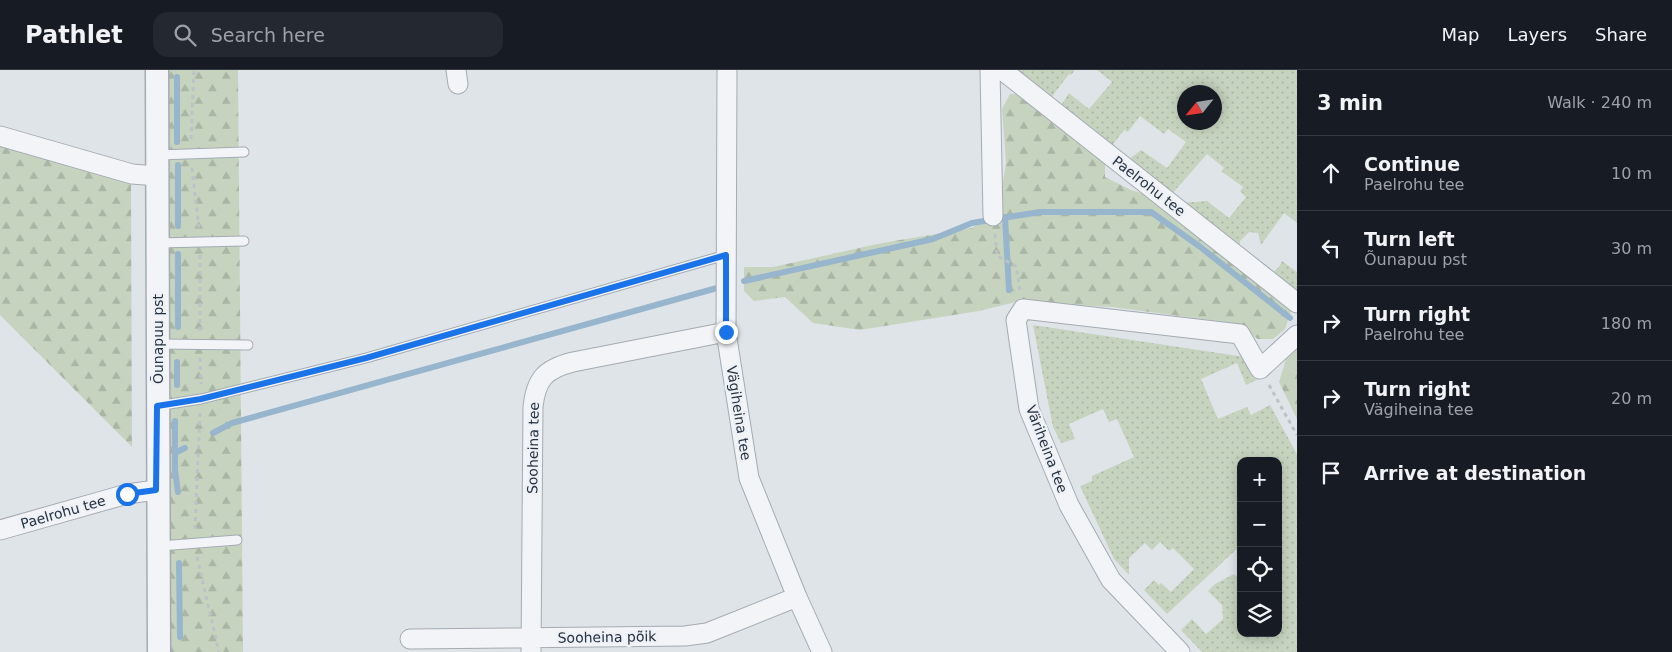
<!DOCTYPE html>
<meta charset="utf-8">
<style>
:root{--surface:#171b24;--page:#242831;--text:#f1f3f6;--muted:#9ea1a6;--line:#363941}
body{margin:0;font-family:"DejaVu Sans",sans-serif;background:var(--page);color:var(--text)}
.controls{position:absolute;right:15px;bottom:15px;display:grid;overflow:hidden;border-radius:10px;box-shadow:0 2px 12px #0003}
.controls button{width:45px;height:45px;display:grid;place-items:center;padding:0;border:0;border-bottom:1px solid var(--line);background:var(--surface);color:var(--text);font:25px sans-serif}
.compass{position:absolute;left:1177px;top:15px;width:45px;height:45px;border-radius:50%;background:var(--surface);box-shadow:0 2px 12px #0003;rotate:240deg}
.stop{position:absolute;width:15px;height:15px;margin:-11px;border:4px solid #1a73e8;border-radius:50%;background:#fff}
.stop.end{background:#1a73e8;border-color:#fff;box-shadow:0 1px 5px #0008}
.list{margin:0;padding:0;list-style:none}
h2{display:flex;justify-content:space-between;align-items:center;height:65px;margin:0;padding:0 20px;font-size:21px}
h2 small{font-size:16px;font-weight:400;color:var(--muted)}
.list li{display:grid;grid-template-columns:32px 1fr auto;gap:15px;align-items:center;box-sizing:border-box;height:75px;padding:0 20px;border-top:1px solid var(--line)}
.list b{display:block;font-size:19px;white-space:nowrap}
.list p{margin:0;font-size:16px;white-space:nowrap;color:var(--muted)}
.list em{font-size:16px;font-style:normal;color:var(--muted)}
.icon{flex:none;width:28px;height:28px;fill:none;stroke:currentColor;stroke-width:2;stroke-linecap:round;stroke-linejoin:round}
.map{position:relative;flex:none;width:1297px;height:582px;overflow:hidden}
header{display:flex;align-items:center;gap:30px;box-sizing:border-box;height:70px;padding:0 25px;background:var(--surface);border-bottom:1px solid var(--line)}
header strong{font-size:24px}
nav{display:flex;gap:28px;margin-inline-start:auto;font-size:18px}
.search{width:350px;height:45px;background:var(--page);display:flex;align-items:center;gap:12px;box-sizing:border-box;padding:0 18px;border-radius:15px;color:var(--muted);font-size:19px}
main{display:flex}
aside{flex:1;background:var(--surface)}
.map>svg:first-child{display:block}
.grass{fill:#c6d4bf}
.forest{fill:url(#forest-firs)}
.park{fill:url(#park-dots);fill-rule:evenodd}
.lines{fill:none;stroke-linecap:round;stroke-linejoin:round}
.stream{stroke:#97b5cc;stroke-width:6}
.service-casing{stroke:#a4abb3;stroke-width:11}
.minor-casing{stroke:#a4abb3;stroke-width:21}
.tertiary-casing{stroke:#a4abb3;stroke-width:25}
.path{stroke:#bdc2c8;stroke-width:3;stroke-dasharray:4 4;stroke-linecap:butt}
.service{stroke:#f2f4f7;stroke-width:9}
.minor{stroke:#f2f4f7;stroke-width:19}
.tertiary{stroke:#f2f4f7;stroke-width:22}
.route{stroke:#1a73e8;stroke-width:6}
.labels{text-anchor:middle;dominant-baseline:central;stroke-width:5;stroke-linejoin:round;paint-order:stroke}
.street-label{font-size:14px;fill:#263241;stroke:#eef2f7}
</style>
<header>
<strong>Pathlet</strong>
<div class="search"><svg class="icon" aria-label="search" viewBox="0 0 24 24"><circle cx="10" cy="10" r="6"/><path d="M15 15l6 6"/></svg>Search here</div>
<nav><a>Map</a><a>Layers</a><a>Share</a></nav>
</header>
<main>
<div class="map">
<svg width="1297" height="582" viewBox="0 0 1297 582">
<defs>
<pattern id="forest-firs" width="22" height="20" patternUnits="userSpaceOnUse" patternTransform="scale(1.25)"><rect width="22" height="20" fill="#c6d4bf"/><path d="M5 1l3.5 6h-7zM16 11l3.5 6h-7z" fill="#aab6a5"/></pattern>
<pattern id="park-dots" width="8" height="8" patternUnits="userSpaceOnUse" patternTransform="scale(1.25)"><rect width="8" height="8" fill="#c6d4bf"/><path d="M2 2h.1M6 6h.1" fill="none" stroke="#aab6a5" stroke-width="1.8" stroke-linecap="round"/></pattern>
</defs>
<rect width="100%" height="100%" fill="#dfe4e9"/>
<path class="grass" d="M 1297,270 L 1297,304 L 1284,296 L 1288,281 Z"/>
<path class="forest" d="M 168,0 L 238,0 L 243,582 L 169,582 L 170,271 Z
M 1010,24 L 1019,24 L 1105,90 L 1105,107 L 1131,120 L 1148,125 L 1280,228 L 1291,241 L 1285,259 L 1273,269 L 1258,269 L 1232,253 L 1112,237 L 1016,232 L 979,241 L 860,260 L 813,253 L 785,227 L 754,231 L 744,221 L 744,197 L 773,197 L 882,173 L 972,158 L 999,137 L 1006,93 L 1002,39 Z
M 0,74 L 131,110 L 132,377 L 0,245 Z
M 1284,296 L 1297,304 L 1297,349 L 1279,312 Z"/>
<path class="park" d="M 1013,0 L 1075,0 L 1071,5 L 1069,4 L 1050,29 Z
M 1097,0 L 1297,0 L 1297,153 L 1284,143 L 1261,175 L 1258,163 L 1249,162 L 1240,171 L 1240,178 L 1182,133 L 1207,131 L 1229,148 L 1246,127 L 1240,121 L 1243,117 L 1221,101 L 1224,98 L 1207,84 L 1171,125 L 1128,90 L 1141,80 L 1167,98 L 1186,72 L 1168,59 L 1164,64 L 1140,46 L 1128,62 L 1124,60 L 1111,77 L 1060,37 L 1069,23 L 1089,39 L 1112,12 ZM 1184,22 L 1214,22 L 1214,52 L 1184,52 Z
M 1282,191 L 1297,202 L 1297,221 L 1272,203 L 1279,197 Z
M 1033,255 L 1245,287 L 1257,310 L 1246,315 L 1237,293 L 1201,309 L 1218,349 L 1247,337 L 1251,345 L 1270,335 L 1297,384 L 1297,582 L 1202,582 L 1181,560 L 1192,549 L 1206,564 L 1223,549 L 1222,535 L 1208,521 L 1215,514 L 1234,504 L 1238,508 L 1241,505 L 1241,563 L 1278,563 L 1278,391 L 1241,391 L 1241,475 L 1167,544 L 1144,520 L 1154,510 L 1159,515 L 1161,513 L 1171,522 L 1194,499 L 1173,478 L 1169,481 L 1160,472 L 1152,480 L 1145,473 L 1129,488 L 1129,505 L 1114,489 L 1080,416 L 1092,411 L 1092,406 L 1134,387 L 1117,349 L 1109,352 L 1103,339 L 1069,354 L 1075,369 L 1061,373 L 1053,357 Z"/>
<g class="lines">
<path class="stream" d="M 177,7 L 177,72
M 178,95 L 178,156
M 1005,147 L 1009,220
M 744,211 L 933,169 L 972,153 L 1040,142 L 1151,142 L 1199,176 L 1290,248
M 178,257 L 178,184
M 177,315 L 177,292
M 175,351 L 175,400 L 178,422
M 213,363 L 232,353 L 717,218
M 175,383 L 185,378
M 179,493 L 180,567"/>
<defs>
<path id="service" d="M 158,85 L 244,82
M 158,173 L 244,171
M 158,274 L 248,275
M 157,336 L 201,329 L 366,288 L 726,185
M 160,476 L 237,470"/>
<path id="minor" d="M 456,0 L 458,14
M 727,0 L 726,262 L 749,408 L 797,527 L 822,582
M 990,0 L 993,146
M 1002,0 L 1297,233
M 0,66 L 132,104 L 158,106
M 0,460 L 127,424 L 156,420
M 410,569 L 685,566 L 707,563 L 797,527
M 531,582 L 533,337 C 536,309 545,299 573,292 L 726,262
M 1180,582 L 1111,510 L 1069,435 L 1029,339 L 1016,250 L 1023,239 L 1240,264 L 1260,299 L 1297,265"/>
<path id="tertiary" d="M 157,0 L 159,582"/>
</defs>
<use href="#service" class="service-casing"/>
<use href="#minor" class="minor-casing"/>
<use href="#tertiary" class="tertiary-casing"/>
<path class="path" d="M 191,69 L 194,0
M 192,98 L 199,159
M 995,164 L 997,186 L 1016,196 L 1020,221
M 200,185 L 200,261
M 200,288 L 201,314
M 1269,315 L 1297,365
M 195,459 L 200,343
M 197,487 L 219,582"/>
<use href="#service" class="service"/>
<use href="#minor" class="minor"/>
<use href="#tertiary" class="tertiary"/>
</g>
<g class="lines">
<path class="route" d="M 127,424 L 156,420 L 157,336 L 201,329 L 366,288 L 726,185 L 726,262"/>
</g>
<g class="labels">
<g class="street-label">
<text transform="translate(1149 116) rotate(38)">Paelrohu tee</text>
<text transform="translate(158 269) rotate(-90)">Õunapuu pst</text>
<text transform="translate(739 343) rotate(81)">Vägiheina tee</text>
<text transform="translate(533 378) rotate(-89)">Sooheina tee</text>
<text transform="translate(1047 379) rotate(69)">Väriheina tee</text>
<text transform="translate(63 442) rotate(-16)">Paelrohu tee</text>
<text transform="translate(607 567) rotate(-1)">Sooheina põik</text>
</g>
</g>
</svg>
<div class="controls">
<button>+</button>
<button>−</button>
<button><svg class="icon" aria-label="locate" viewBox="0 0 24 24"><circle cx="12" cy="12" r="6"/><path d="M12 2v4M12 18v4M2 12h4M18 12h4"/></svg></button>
<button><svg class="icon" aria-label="layers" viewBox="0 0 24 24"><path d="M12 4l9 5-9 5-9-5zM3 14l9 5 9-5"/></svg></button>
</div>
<svg class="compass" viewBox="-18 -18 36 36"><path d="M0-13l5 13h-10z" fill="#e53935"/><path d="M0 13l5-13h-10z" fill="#9ea1a6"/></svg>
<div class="stop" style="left:127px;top:424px"></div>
<div class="stop end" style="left:726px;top:262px"></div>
</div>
<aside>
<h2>3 min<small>Walk · 240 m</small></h2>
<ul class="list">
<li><svg class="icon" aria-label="ahead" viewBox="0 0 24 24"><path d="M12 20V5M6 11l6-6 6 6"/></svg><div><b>Continue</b><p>Paelrohu tee</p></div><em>10 m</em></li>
<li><svg class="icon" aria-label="left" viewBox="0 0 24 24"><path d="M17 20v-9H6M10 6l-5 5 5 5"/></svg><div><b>Turn left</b><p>Õunapuu pst</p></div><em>30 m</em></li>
<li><svg class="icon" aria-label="right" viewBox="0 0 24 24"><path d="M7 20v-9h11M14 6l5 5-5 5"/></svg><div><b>Turn right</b><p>Paelrohu tee</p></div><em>180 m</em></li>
<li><svg class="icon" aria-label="right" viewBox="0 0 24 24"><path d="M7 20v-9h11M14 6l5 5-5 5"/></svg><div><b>Turn right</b><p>Vägiheina tee</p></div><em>20 m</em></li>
<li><svg class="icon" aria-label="arrive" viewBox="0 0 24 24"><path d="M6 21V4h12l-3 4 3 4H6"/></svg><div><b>Arrive at destination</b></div></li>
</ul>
</aside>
</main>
